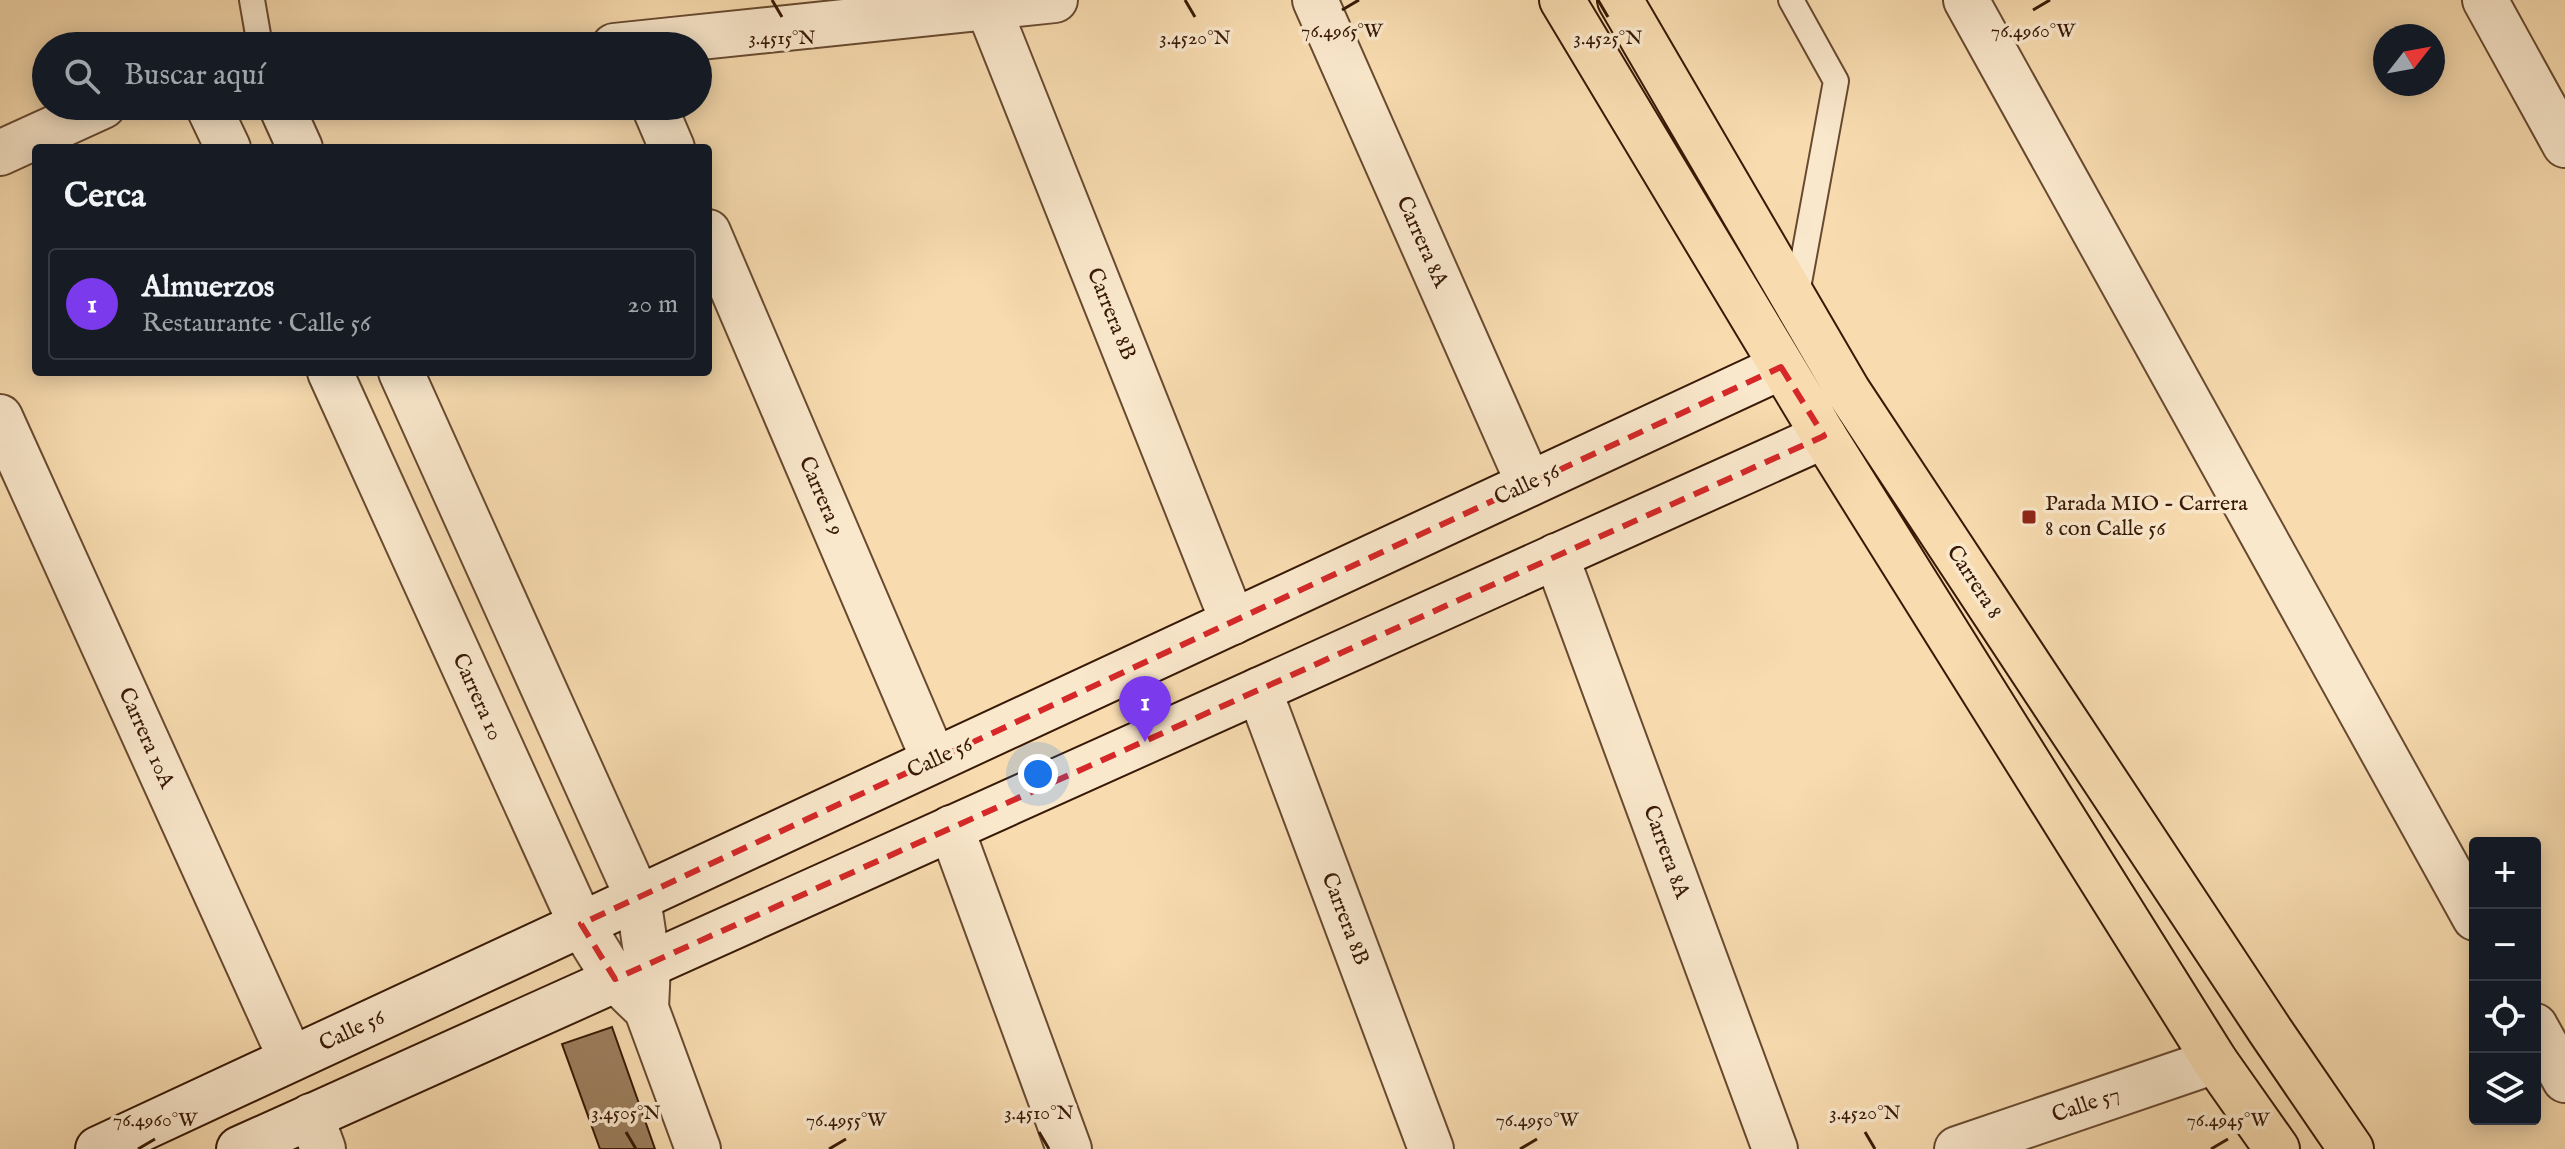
<!DOCTYPE html>
<html lang="es">
<meta charset="utf-8">
<style>
:root{--surface:#171b24;--page:#242831;--text:#f1f3f6;--muted:#9ea1a6;--line:#363941;--accent:#7c3aed}
body{margin:0;font-family:"IM FELL English",serif;background:var(--page);color:var(--text)}
.controls{position:absolute;right:24px;bottom:24px;display:grid;overflow:hidden;border-radius:8px;box-shadow:0 4px 20px #0003}
.controls button{width:72px;height:72px;display:grid;place-items:center;padding:0;border:0;border-bottom:2px solid var(--line);background:var(--surface);color:var(--text);font:40px sans-serif}
.compass{position:absolute;left:2373px;top:24px;width:72px;height:72px;border-radius:50%;background:var(--surface);box-shadow:0 4px 20px #0003;rotate:59deg}
.you{position:absolute;left:1038px;top:774px;width:28px;height:28px;margin:-20px;border:6px solid #fff;border-radius:50%;background:#1a73e8;box-shadow:0 0 0 12px #1a73e833}
.badge{display:grid;place-items:center;width:52px;height:52px;border-radius:50%;background:var(--accent);color:#fff;font-size:26px;font-weight:700}
.pin{position:absolute;translate:-50% -66px;filter:drop-shadow(0 2px 4px #0008)}
.pin::after{content:'';position:absolute;top:42px;width:28px;height:24px;background:inherit;clip-path:polygon(0 0,100% 0,50% 100%)}
.list{margin:0;padding:0;list-style:none}
h2{display:flex;justify-content:space-between;align-items:center;height:104px;margin:0;padding:0 32px;font-size:34px}
h2 small{font-size:26px;font-weight:400;color:var(--muted)}
.list li{display:grid;grid-template-columns:52px 1fr auto;gap:24px;align-items:center;box-sizing:border-box;height:112px;margin:0 16px 16px;padding:0 16px;border:2px solid var(--line);border-radius:8px}
.list b{display:block;font-size:30px;white-space:nowrap}
.list p{margin:0;font-size:26px;white-space:nowrap;color:var(--muted)}
.list em{font-size:26px;font-style:normal;color:var(--muted)}
.icon{flex:none;width:44px;height:44px;fill:none;stroke:currentColor;stroke-width:2;stroke-linecap:round;stroke-linejoin:round}
.map{position:relative;flex:none;width:2565px;height:1149px;overflow:hidden}
.search{position:absolute;background:var(--surface);box-shadow:0 4px 20px #0003;left:32px;top:32px;width:680px;height:88px;display:flex;align-items:center;gap:20px;box-sizing:border-box;padding:0 28px;border-radius:44px;color:var(--muted);font-size:30px}
.panel{position:absolute;background:var(--surface);box-shadow:0 4px 20px #0003;left:32px;top:144px;width:680px;height:232px;border-radius:8px}
.map>svg:first-child{display:block}
.building{fill:#9c7e5e;stroke:#381906;stroke-width:2}
.lines{fill:none;stroke-linecap:round;stroke-linejoin:round}
.lane-casing{stroke:#684a30;stroke-width:28}
.street-casing{stroke:#684a30;stroke-width:48}
.secondary-casing{stroke:#381906;stroke-width:48}
.primary-casing{stroke:#381906;stroke-width:48}
.lane{stroke:#fae8cc;stroke-width:24}
.street{stroke:#fae8cc;stroke-width:44}
.secondary{stroke:#fae8cc;stroke-width:44}
.primary{stroke:#f8dcb0;stroke-width:44}
.marked{fill:none;stroke:#d62828;stroke-width:6;stroke-dasharray:16 10;stroke-linejoin:round}
.ticks{fill:none;stroke:#381906;stroke-width:3}
.poi-dot{fill:#8f2418;stroke:#fae8cc;stroke-width:3}
.labels{text-anchor:middle;dominant-baseline:central;stroke-width:7;stroke-linejoin:round;paint-order:stroke}
.street-label{font-size:22px;fill:#381906;stroke:#fae8cc}
.poi-label{font-size:22px;fill:#381906;stroke:#fae8cc;text-anchor:start}
.ticks-label{font-size:20px;text-anchor:middle;fill:#381906;stroke:#fae8cc;stroke-width:7;stroke-linejoin:round;paint-order:stroke}
</style>
<div class="map">
<svg width="2565" height="1149" viewBox="0 0 2565 1149">
<rect width="100%" height="100%" fill="#f8dcb0"/>
<filter id="stains"><feTurbulence type="fractalNoise" baseFrequency=".0025" numOctaves="4"/><feColorMatrix values="0 0 0 0 .2 0 0 0 0 .09 0 0 0 0 .02 0 0 0 .5 -.17"/></filter>
<radialGradient id="worn" r=".72"><stop offset=".6" stop-color="#630" stop-opacity="0"/><stop offset="1" stop-color="#630" stop-opacity=".3"/></radialGradient>
<path class="building" d="M 612,1027 L 655,1149 L 600,1149 L 562,1044 Z"/>
<g class="lines">
<defs>
<path id="lane" d="M 252,0 L 260,46
M 1791,0 L 1836,81 L 1796,299"/>
<path id="street" d="M 1315,0 L 1529,484
M 1966,0 L 2475,918
M 2485,0 L 2565,145
M 988,7 L 1233,622
M 614,46 L 1055,0
M 208,106 L 228,148
M 281,106 L 300,148
M 654,106 L 672,148
M 0,153 L 103,106
M 708,232 L 934,760
M 330,372 L 581,924 L 615,979 L 644,1007
M 401,372 L 638,898 L 648,965 L 646,1008 L 698,1149
M 0,417 L 291,1059
M 1556,556 L 1775,1149
M 1259,690 L 1431,1149
M 951,828 L 1069,1149
M 2535,1026 L 2565,1080
M 311,1116 L 323,1149
M 1957,1149 L 2215,1061"/>
<path id="secondary" d="M 98,1149 L 1781,367
M 239,1149 L 1824,436"/>
<path id="primary" d="M 1562,0 L 1824,436 L 2215,1061 L 2277,1149
M 1620,0 L 1848,391 L 2271,1032 L 2351,1149"/>
</defs>
<use href="#lane" class="lane-casing"/>
<use href="#street" class="street-casing"/>
<use href="#secondary" class="secondary-casing"/>
<use href="#primary" class="primary-casing"/>
<use href="#lane" class="lane"/>
<use href="#street" class="street"/>
<use href="#secondary" class="secondary"/>
<use href="#primary" class="primary"/>
</g>
<path class="marked" d="M 1781,367 L 1824,436 L 615,979 L 581,924 Z"/>
<path class="ticks" d="M 772,0 L 782,17M 1185,0 L 1195,17M 1598,0 L 1608,17M 1342,10 L 1359,0M 2033,10 L 2050,0M 626,1132 L 636,1149M 1039,1132 L 1049,1149M 1865,1132 L 1875,1149M 138,1149 L 155,1139M 829,1149 L 846,1139M 1520,1149 L 1537,1139M 2211,1149 L 2228,1139"/>
<rect class="poi-dot" x="2021" y="509" width="16" height="16" rx="4"/>
<g class="labels">
<g class="street-label">
<text transform="translate(1422 242) rotate(66)">Carrera 8A</text>
<text transform="translate(1111 314) rotate(68)">Carrera 8B</text>
<text transform="translate(1527 485) rotate(-25)">Calle 56</text>
<text transform="translate(821 496) rotate(67)">Carrera 9</text>
<text transform="translate(1974 582) rotate(57)">Carrera 8</text>
<text transform="translate(477 697) rotate(66)">Carrera 10</text>
<text transform="translate(146 738) rotate(66)">Carrera 10A</text>
<text transform="translate(940 758) rotate(-25)">Calle 56</text>
<text transform="translate(1666 852) rotate(70)">Carrera 8A</text>
<text transform="translate(1345 919) rotate(69)">Carrera 8B</text>
<text transform="translate(352 1031) rotate(-25)">Calle 56</text>
<text transform="translate(2086 1105) rotate(-19)">Calle 57</text>
</g>
<g class="poi-label">
<text x="2045" y="504">Parada MIO - Carrera<tspan x="2045" dy="25">8 con Calle 56</tspan></text>
</g>
</g>
<g class="ticks-label">
<text x="1342" y="37">76.4965°W</text>
<text x="2033" y="37">76.4960°W</text>
<text x="782" y="44">3.4515°N</text>
<text x="1195" y="44">3.4520°N</text>
<text x="1608" y="44">3.4525°N</text>
<text x="626" y="1119">3.4505°N</text>
<text x="1039" y="1119">3.4510°N</text>
<text x="1865" y="1119">3.4520°N</text>
<text x="155" y="1126">76.4960°W</text>
<text x="846" y="1126">76.4955°W</text>
<text x="1537" y="1126">76.4950°W</text>
<text x="2228" y="1126">76.4945°W</text>
</g>
<rect width="100%" height="100%" filter="url(#stains)"/>
<rect width="100%" height="100%" fill="url(#worn)"/>
</svg>
<div class="controls">
<button>+</button>
<button>−</button>
<button><svg class="icon" aria-label="locate" viewBox="0 0 24 24"><circle cx="12" cy="12" r="6"/><path d="M12 2v4M12 18v4M2 12h4M18 12h4"/></svg></button>
<button><svg class="icon" aria-label="layers" viewBox="0 0 24 24"><path d="M12 4l9 5-9 5-9-5zM3 14l9 5 9-5"/></svg></button>
</div>
<svg class="compass" viewBox="-18 -18 36 36"><path d="M0-13l5 13h-10z" fill="#e53935"/><path d="M0 13l5-13h-10z" fill="#9ea1a6"/></svg>
<div class="you"></div>
<div class="pin badge" style="left:1145px;top:742px">1</div>
<div class="search"><svg class="icon" aria-label="search" viewBox="0 0 24 24"><circle cx="10" cy="10" r="6"/><path d="M15 15l6 6"/></svg>Buscar aquí</div>
<section class="panel">
<h2>Cerca<small></small></h2>
<ul class="list">
<li><span class="badge">1</span><div><b>Almuerzos</b><p>Restaurante · Calle 56</p></div><em>20 m</em></li>
</ul>
</section>
</div>
